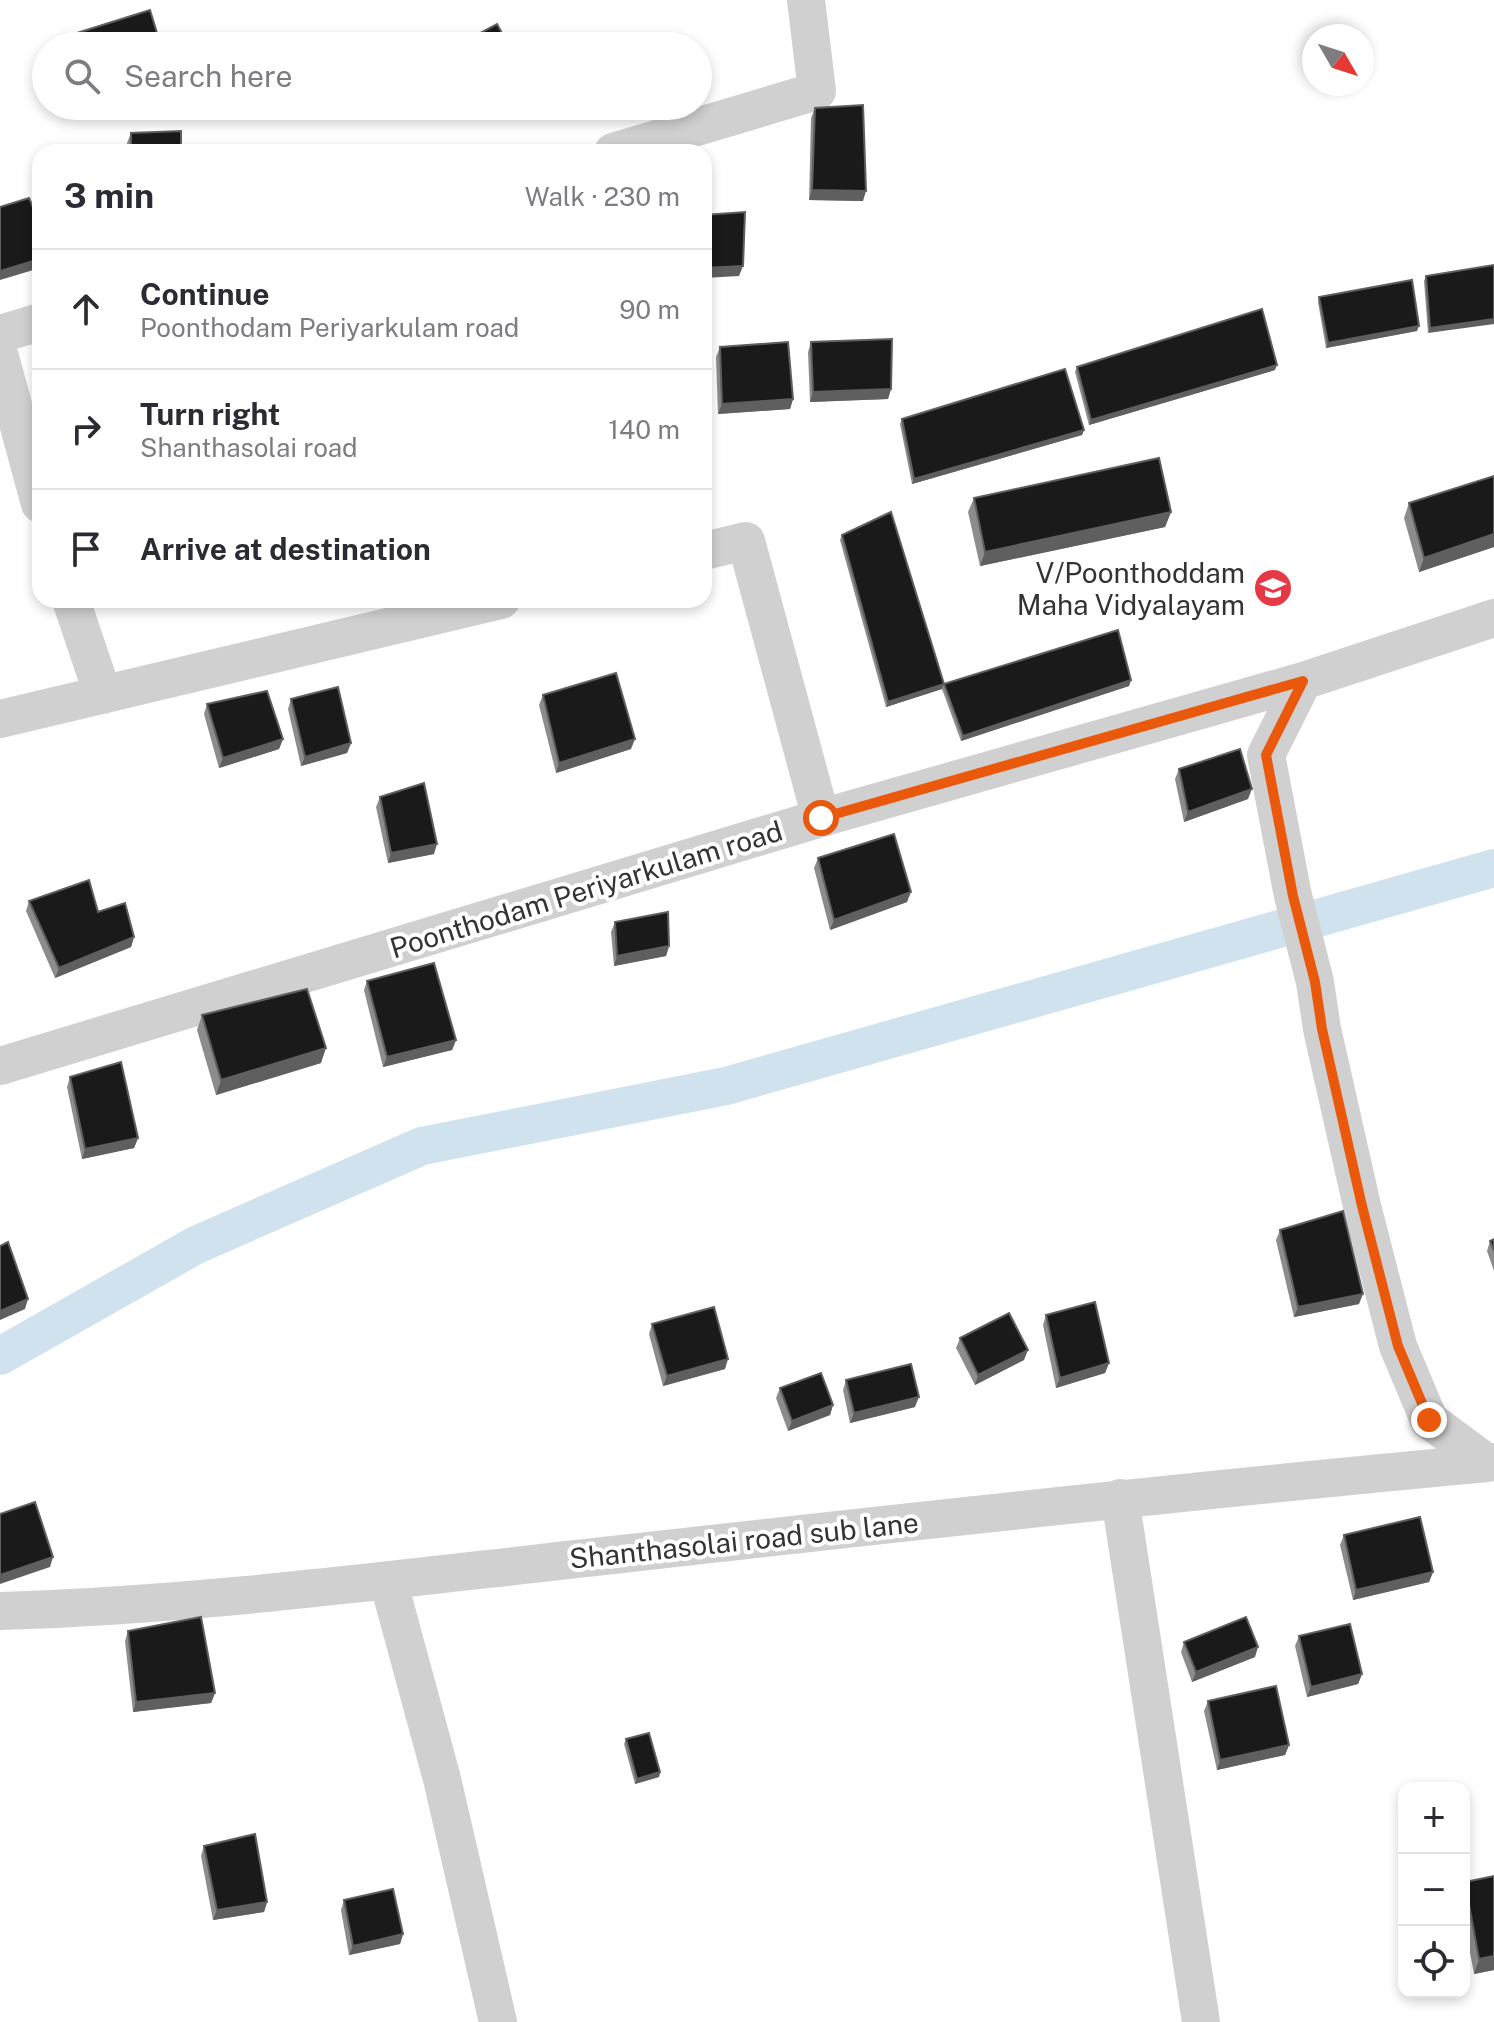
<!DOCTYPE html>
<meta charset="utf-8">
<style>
:root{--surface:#fff;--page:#f2f2f3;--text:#2b2b33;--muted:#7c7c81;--line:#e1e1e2}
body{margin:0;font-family:"Public Sans",sans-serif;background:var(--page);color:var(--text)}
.controls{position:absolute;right:24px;bottom:24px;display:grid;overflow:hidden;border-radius:16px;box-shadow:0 4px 12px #0003}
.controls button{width:72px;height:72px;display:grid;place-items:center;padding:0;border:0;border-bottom:2px solid var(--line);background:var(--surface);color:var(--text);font:40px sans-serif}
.compass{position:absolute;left:1302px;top:24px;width:72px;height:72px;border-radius:50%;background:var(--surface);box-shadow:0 4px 12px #0003;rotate:129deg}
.stop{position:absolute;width:24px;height:24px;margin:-18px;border:6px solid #ea580c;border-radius:50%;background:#fff}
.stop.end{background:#ea580c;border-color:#fff;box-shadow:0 2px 8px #0008}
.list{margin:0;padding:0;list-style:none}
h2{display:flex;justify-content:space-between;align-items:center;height:104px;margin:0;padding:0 32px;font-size:34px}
h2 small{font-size:26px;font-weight:400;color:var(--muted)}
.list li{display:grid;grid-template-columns:52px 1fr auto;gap:24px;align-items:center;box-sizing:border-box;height:120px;padding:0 32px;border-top:2px solid var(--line)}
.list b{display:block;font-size:30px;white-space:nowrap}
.list p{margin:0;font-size:26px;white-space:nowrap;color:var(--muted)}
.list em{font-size:26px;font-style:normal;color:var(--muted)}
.icon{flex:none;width:44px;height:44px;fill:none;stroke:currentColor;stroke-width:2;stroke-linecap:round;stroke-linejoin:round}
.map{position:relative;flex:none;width:1494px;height:2022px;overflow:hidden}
.search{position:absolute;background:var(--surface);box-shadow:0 4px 12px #0003;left:32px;top:32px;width:680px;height:88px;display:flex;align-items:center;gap:20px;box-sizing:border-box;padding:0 28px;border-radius:44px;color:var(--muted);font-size:30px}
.panel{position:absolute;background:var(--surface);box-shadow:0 4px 12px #0003;left:32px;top:144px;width:680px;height:464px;border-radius:24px}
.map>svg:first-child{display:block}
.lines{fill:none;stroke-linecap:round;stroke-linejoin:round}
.canal{stroke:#cfe2ee;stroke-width:38}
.street{stroke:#d0d0d0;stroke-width:38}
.wall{fill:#8c8c8c}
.shaded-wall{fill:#5f5f5f}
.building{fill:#1a1a1a;stroke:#5f5f5f;stroke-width:2}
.route{stroke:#ea580c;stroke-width:10}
.labels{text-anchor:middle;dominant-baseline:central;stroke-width:8;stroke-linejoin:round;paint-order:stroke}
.poi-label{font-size:28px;fill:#333;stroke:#fff;text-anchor:end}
.street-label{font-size:28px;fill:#333;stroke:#fff}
</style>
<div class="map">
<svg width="1494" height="2022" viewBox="0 0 1494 2022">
<rect width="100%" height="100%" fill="#fff"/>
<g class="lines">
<path class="canal" d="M 0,1356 L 196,1245 L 422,1146 L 726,1086 L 1494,868"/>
<path class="street" d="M 613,152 L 817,91 L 806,0
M 0,334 L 40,322
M 0,357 L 40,504
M 704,551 L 746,541 L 821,818
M 71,600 L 103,695
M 1303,681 L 1266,755 L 1293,896 L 1315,982 L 1322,1029 L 1362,1206 L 1398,1346 L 1429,1420 L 1487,1463 L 1494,1462
M 0,719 L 501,600
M 0,1066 L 821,818 L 1303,681 L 1494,618
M 1120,1498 L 1201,2022
M 388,1580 L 442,1779 L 498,2022
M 0,1611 C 205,1605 410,1577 613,1555 C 905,1522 1196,1490 1487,1463"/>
</g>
<path class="wall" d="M 74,34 L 161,46 L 72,46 L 71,43 Z
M 815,108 L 863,201 L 809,200 L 811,118 Z
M 131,133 L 181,152 L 127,152 L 127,143 Z
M 1494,265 L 1428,333 L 1424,281 L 1426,276 Z
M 1319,297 L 1417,331 L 1326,348 L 1318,302 Z
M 811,342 L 891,389 L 888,399 L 810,402 L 808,352 Z
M 720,347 L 793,399 L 790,409 L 718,414 L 716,357 Z
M 1077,367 L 1275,370 L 1089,425 L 1075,372 Z
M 902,419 L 1084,430 L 1082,435 L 912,484 L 900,424 Z
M 1494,476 L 1494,547 L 1419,572 L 1404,518 L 1409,503 Z
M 974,498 L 1171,512 L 1165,527 L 980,566 L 968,512 Z
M 842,535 L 944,684 L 1131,680 L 1129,686 L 961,741 L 942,689 L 886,707 L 840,540 Z
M 543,695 L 631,749 L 556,773 L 539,705 Z
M 291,699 L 351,743 L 347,753 L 301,766 L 288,709 Z
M 207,704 L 283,739 L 279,749 L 219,768 L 204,714 Z
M 1179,769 L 1248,799 L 1184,822 L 1175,779 Z
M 380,797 L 434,854 L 388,863 L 376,807 Z
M 818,858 L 907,902 L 830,930 L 814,868 Z
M 29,901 L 98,912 L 134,937 L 131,947 L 55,978 L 26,911 Z
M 615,922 L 669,946 L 666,956 L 614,966 L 611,932 Z
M 367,981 L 456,1040 L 452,1050 L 383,1067 L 364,990 Z
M 202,1015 L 321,1063 L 216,1095 L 197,1030 Z
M 70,1077 L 138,1138 L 134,1148 L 82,1159 L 67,1087 Z
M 1280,1230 L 1359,1304 L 1294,1317 L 1276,1240 Z
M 1494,1239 L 1494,1271 L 1487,1251 L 1490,1241 Z
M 1046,1315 L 1109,1363 L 1105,1373 L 1056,1388 L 1043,1325 Z
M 652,1324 L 725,1369 L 663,1386 L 649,1334 Z
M 960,1338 L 1024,1360 L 975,1385 L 956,1348 Z
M 846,1380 L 915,1407 L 850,1423 L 843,1390 Z
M 780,1388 L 833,1405 L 830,1415 L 788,1431 L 776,1398 Z
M 1344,1535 L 1433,1572 L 1429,1582 L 1353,1600 L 1340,1545 Z
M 128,1631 L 215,1693 L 211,1703 L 133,1712 L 125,1641 Z
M 1299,1636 L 1362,1674 L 1358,1684 L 1307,1697 L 1295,1646 Z
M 1184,1642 L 1255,1657 L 1192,1682 L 1181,1652 Z
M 1208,1701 L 1289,1745 L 1285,1755 L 1217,1770 L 1204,1711 Z
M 626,1739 L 660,1772 L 659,1777 L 635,1784 L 624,1744 Z
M 204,1846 L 267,1902 L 264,1912 L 213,1920 L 201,1856 Z
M 1465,1882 L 1494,1970 L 1474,1974 L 1464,1920 Z
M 344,1900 L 403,1934 L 400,1944 L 349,1955 L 341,1910 Z"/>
<path class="shaded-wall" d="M 812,190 L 866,191 L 863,201 L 809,200 Z
M 40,259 L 40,268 L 0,280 L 0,271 Z
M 743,266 L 739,276 L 704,278 L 704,268 Z
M 1494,319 L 1494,324 L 1428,333 L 1430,328 Z
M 1419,326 L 1417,331 L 1326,348 L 1328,343 Z
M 1277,365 L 1275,370 L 1089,425 L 1091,420 Z
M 891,389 L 888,399 L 810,402 L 813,392 Z
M 793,399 L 790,409 L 718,414 L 722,404 Z
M 1084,430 L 1082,435 L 912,484 L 914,479 Z
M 1171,512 L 1165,527 L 980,566 L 985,552 Z
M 1494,534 L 1494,547 L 1419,572 L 1424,558 Z
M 1131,680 L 1129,686 L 961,741 L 963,736 Z
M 944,684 L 942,689 L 886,707 L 888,702 Z
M 283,739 L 279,749 L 219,768 L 223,758 Z
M 635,739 L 631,749 L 556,773 L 559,763 Z
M 351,743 L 347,753 L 301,766 L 305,757 Z
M 1252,789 L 1248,799 L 1184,822 L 1188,812 Z
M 437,844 L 434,854 L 388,863 L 391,853 Z
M 911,892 L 907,902 L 830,930 L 834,920 Z
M 134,937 L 131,947 L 55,978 L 59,968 Z
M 669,946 L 666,956 L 614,966 L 617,956 Z
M 456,1040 L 452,1050 L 383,1067 L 387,1057 Z
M 326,1048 L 321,1063 L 216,1095 L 221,1080 Z
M 138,1138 L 134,1148 L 82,1159 L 85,1149 Z
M 1363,1294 L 1359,1304 L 1294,1317 L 1298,1307 Z
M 28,1299 L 25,1309 L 0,1320 L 0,1311 Z
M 1028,1350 L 1024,1360 L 975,1385 L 978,1375 Z
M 728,1359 L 725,1369 L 663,1386 L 667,1376 Z
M 1109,1363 L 1105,1373 L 1056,1388 L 1060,1378 Z
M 919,1397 L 915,1407 L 850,1423 L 854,1413 Z
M 833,1405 L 830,1415 L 788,1431 L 792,1421 Z
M 53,1557 L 50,1567 L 0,1584 L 0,1575 Z
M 1433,1572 L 1429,1582 L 1353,1600 L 1356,1590 Z
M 1258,1647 L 1255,1657 L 1192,1682 L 1196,1672 Z
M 1362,1674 L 1358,1684 L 1307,1697 L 1311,1687 Z
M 215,1693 L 211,1703 L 133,1712 L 136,1702 Z
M 1289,1745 L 1285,1755 L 1217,1770 L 1220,1760 Z
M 660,1772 L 659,1777 L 635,1784 L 637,1779 Z
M 267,1902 L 264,1912 L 213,1920 L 217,1910 Z
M 403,1934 L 400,1944 L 349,1955 L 353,1946 Z
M 1494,1956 L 1494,1970 L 1474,1974 L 1479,1959 Z"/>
<path class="building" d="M 150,10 L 161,46 L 78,46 L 74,34 Z
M 497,24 L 509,46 L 456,46 Z
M 863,105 L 866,191 L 812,190 L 815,108 Z
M 181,131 L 181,152 L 131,152 L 131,133 Z
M 29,198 L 40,224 L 40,259 L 0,271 L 0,207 Z
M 745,212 L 743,266 L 704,268 L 704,215 Z
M 1494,265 L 1494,319 L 1430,328 L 1426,276 Z
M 1412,280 L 1419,326 L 1328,343 L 1319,297 Z
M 1262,309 L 1277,365 L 1091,420 L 1077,367 Z
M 892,339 L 891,389 L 813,392 L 811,342 Z
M 788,342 L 793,399 L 722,404 L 720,347 Z
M 1065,369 L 1084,430 L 914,479 L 902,419 Z
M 1159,458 L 1171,512 L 985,552 L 974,498 Z
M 1494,476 L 1494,534 L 1424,558 L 1409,503 Z
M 891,512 L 944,684 L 1118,630 L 1131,680 L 963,736 L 944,684 L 888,702 L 842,535 Z
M 616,673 L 635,739 L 559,763 L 543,695 Z
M 338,687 L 351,743 L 305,757 L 291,699 Z
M 267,691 L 283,739 L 223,758 L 207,704 Z
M 1240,749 L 1252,789 L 1188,812 L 1179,769 Z
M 424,783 L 437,844 L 391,853 L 380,797 Z
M 894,834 L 911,892 L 834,920 L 818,858 Z
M 89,880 L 98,912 L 125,903 L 134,937 L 59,968 L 29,901 Z
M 668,912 L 669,946 L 617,956 L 615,922 Z
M 434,963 L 456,1040 L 387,1057 L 367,981 Z
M 307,989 L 326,1048 L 221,1080 L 202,1015 Z
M 121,1062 L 138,1138 L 85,1149 L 70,1077 Z
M 1343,1211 L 1363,1294 L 1298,1307 L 1280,1230 Z
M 1494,1239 L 1494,1251 L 1490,1241 Z
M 8,1242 L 28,1299 L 0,1311 L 0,1246 Z
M 1095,1302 L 1109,1363 L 1060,1378 L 1046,1315 Z
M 714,1307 L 728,1359 L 667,1376 L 652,1324 Z
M 1009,1313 L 1028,1350 L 978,1375 L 960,1338 Z
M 911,1364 L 919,1397 L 854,1413 L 846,1380 Z
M 821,1373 L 833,1405 L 792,1421 L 780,1388 Z
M 35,1502 L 53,1557 L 0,1575 L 0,1514 Z
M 1420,1517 L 1433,1572 L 1356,1590 L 1344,1535 Z
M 201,1617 L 215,1693 L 136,1702 L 128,1631 Z
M 1246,1617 L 1258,1647 L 1196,1672 L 1184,1642 Z
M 1350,1624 L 1362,1674 L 1311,1687 L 1299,1636 Z
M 1276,1686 L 1289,1745 L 1220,1760 L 1208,1701 Z
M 649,1733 L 660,1772 L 637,1779 L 626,1739 Z
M 255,1834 L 267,1902 L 217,1910 L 204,1846 Z
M 1494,1876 L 1494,1956 L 1479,1959 L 1465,1882 Z
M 393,1889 L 403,1934 L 353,1946 L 344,1900 Z"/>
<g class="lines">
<path class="route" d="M 821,818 L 1303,681 L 1266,755 L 1293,896 L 1315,982 L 1322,1029 L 1362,1206 L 1398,1346 L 1429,1420"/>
</g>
<defs>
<symbol id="school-disc" viewBox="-11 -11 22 22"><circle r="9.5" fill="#e63946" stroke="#fff"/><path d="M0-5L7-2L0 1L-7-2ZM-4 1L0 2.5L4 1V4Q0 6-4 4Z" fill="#fff"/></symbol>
</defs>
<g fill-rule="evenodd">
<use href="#school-disc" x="1251" y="566" width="44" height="44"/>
</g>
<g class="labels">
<g class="poi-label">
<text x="1245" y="572">V/Poonthoddam<tspan x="1245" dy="32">Maha Vidyalayam</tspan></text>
</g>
<g class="street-label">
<text transform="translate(586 889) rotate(-17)">Poonthodam Periyarkulam road</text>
<text transform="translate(744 1540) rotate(-6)">Shanthasolai road sub lane</text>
</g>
</g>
</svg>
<div class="controls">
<button>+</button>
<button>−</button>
<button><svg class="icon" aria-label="locate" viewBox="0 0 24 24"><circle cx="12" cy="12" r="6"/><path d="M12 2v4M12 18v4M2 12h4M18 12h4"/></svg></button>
</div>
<svg class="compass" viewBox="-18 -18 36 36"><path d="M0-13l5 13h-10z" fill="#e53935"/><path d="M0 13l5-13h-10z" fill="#7c7c81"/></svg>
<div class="stop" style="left:821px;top:818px"></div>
<div class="stop end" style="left:1429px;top:1420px"></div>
<div class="search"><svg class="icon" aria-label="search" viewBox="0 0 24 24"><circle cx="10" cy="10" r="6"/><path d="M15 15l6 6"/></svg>Search here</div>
<section class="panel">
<h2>3 min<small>Walk · 230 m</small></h2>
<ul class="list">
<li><svg class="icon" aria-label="ahead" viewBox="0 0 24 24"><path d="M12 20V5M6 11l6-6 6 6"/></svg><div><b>Continue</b><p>Poonthodam Periyarkulam road</p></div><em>90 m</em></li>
<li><svg class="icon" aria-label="right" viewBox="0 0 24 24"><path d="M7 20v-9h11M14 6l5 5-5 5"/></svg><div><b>Turn right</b><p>Shanthasolai road</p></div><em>140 m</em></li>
<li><svg class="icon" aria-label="arrive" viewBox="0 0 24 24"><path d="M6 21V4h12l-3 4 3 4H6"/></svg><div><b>Arrive at destination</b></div></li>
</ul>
</section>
</div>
